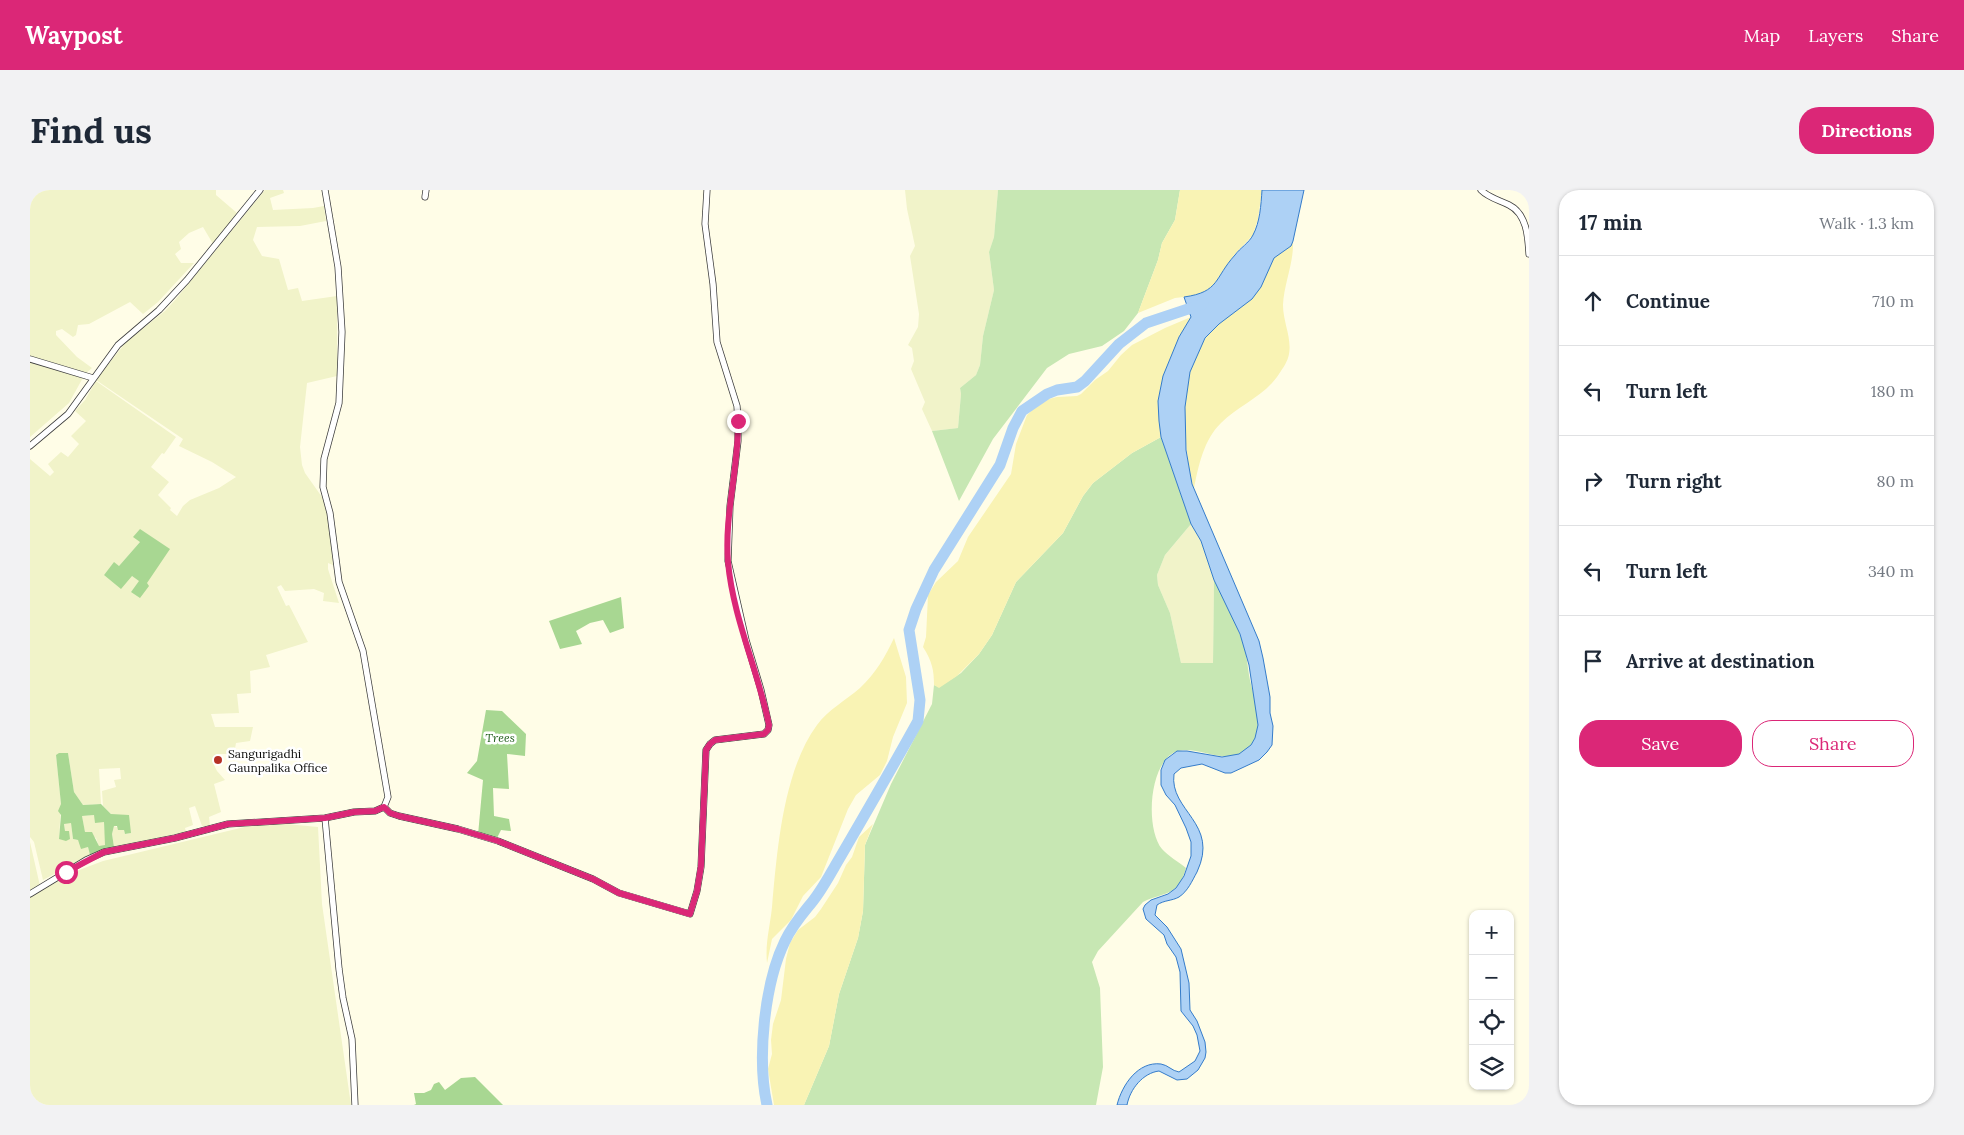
<!DOCTYPE html>
<meta charset="utf-8">
<style>
:root{--surface:#fff;--page:#f2f2f3;--text:#1f2937;--muted:#747a83;--line:#e0e1e3;--accent:#db2777}
body{margin:0;font-family:Lora,serif;background:var(--page);color:var(--text)}
.controls{position:absolute;right:15px;bottom:15px;display:grid;overflow:hidden;border-radius:10px;box-shadow:0 1px 4px #0004}
.controls button{width:45px;height:45px;display:grid;place-items:center;padding:0;border:0;border-bottom:1px solid var(--line);background:var(--surface);color:var(--text);font:25px sans-serif}
.stop{position:absolute;width:15px;height:15px;margin:-11px;border:4px solid #db2777;border-radius:50%;background:#fff}
.stop.end{background:#db2777;border-color:#fff;box-shadow:0 1px 5px #0008}
.list{margin:0;padding:0;list-style:none}
h2{display:flex;justify-content:space-between;align-items:center;height:65px;margin:0;padding:0 20px;font-size:21px}
h2 small{font-size:16px;font-weight:400;color:var(--muted)}
.list li{display:grid;grid-template-columns:32px 1fr auto;gap:15px;align-items:center;box-sizing:border-box;height:90px;padding:0 20px;border-top:1px solid var(--line)}
.list b{display:block;font-size:19px;white-space:nowrap}
.list em{font-size:16px;font-style:normal;color:var(--muted)}
.actions{display:flex;gap:10px;padding:15px 20px}
.actions a{flex:1;padding:11px 0;border:1px solid var(--accent);border-radius:20px;text-align:center;font-size:18px;color:var(--accent)}
.actions .main{background:var(--accent);color:#fff}
.icon{flex:none;width:28px;height:28px;fill:none;stroke:currentColor;stroke-width:2;stroke-linecap:round;stroke-linejoin:round}
.map{position:relative;flex:none;width:1499px;height:915px;overflow:hidden;border-radius:20px}
header{display:flex;align-items:center;gap:30px;box-sizing:border-box;height:70px;padding:0 25px;background:var(--accent);color:#fff}
header strong{font-size:24px}
nav{display:flex;gap:28px;margin-inline-start:auto;font-size:18px}
.intro{display:flex;align-items:center;justify-content:space-between;box-sizing:border-box;height:120px;padding:0 30px}
h1{margin:0;font-size:35px}
.button{padding:12px 22px;border-radius:20px;background:var(--accent);color:#fff;font-size:18px;font-weight:700}
main{display:flex;gap:30px;padding:0 30px}
aside{flex:1;background:var(--surface);border-radius:20px;box-shadow:0 1px 4px #0004}
.map>svg:first-child{display:block}
.farmland{fill:#f1f3c9;fill-rule:evenodd}
.green{fill:#c7e7b3}
.forest{fill:#a8d792;fill-rule:evenodd}
.sand{fill:#f9f3b4}
.water{fill:#add1f5;stroke:#357cca}
.lines{fill:none;stroke-linecap:round;stroke-linejoin:round}
.river{stroke:#add1f5;stroke-width:11}
.minor-casing{stroke:#3d3d3d;stroke-width:7}
.minor{stroke:#fff;stroke-width:5.5}
.route{stroke:#db2777;stroke-width:6}
.poi-dot{fill:#b63126;stroke:#fff;stroke-width:2}
.labels{text-anchor:middle;dominant-baseline:central;stroke-width:5;stroke-linejoin:round;paint-order:stroke}
.park-label{font-size:12px;font-style:italic;fill:#225f1d;stroke:#fff}
.poi-label{font-size:12px;fill:#0a0a0a;stroke:#fff;text-anchor:start}
</style>
<header>
<strong>Waypost</strong>
<nav><a>Map</a><a>Layers</a><a>Share</a></nav>
</header>
<div class="intro"><h1>Find us</h1><a class="button">Directions</a></div>
<main>
<div class="map">
<svg width="1499" height="915" viewBox="0 0 1499 915">
<rect width="100%" height="100%" fill="#fffde7"/>
<path class="farmland" d="M 0,0 L 186,0 L 186,5 L 207,23 L 183,54 L 173,37 L 159,43 L 149,52 L 151,59 L 145,64 L 151,73 L 164,73 L 128,112 L 113,124 L 100,112 L 59,134 L 48,135 L 46,145 L 43,147 L 32,139 L 26,141 L 26,145 L 47,167 L 62,178 L 55,184 L 39,213 L 0,247 Z
M 235,0 L 253,0 L 254,3 L 240,8 L 243,20 L 283,18 L 294,16 L 296,31 L 270,36 L 227,37 L 223,50 L 232,66 L 249,69 L 258,100 L 268,98 L 272,111 L 307,106 L 307,186 L 277,193 L 270,257 L 272,275 L 275,283 L 292,307 L 299,330 L 303,375 L 298,373 L 298,379 L 309,413 L 293,411 L 294,403 L 284,399 L 255,401 L 251,395 L 247,397 L 256,416 L 259,415 L 278,452 L 236,465 L 240,477 L 220,481 L 221,503 L 207,504 L 209,523 L 181,524 L 185,537 L 223,537 L 220,551 L 206,553 L 204,564 L 186,564 L 182,571 L 187,581 L 195,590 L 184,594 L 191,622 L 179,627 L 180,636 L 172,636 L 165,616 L 159,618 L 163,635 L 155,638 L 156,642 L 84,657 L 82,644 L 84,636 L 94,640 L 95,644 L 101,643 L 73,616 L 72,601 L 86,597 L 84,590 L 91,589 L 90,578 L 69,579 L 71,614 L 53,615 L 44,602 L 38,563 L 26,565 L 31,614 L 29,649 L 35,642 L 34,633 L 41,633 L 43,649 L 48,650 L 53,658 L 58,657 L 60,665 L 13,690 L 4,652 L 0,647 L 0,269 L 20,286 L 24,282 L 18,274 L 31,262 L 38,267 L 49,254 L 41,246 L 56,231 L 45,221 L 55,210 L 66,191 L 146,247 L 134,264 L 132,263 L 121,277 L 139,292 L 128,305 L 141,318 L 140,320 L 147,326 L 153,316 L 160,310 L 189,298 L 206,287 L 182,272 L 149,256 L 153,249 L 66,190 L 96,152 L 135,121 L 146,109 ZM 110,352 L 117,393 L 101,402 L 110,391 L 102,386 L 74,385 L 84,373 L 89,376 Z
M 875,0 L 968,0 L 964,47 L 959,62 L 964,100 L 953,146 L 950,175 L 946,185 L 930,198 L 931,204 L 928,238 L 902,241 L 892,219 L 895,212 L 881,179 L 884,171 L 882,158 L 878,155 L 888,137 L 889,124 L 880,66 L 885,56 L 877,19 Z
M 1161,334 L 1171,351 L 1184,390 L 1183,474 L 1151,473 L 1140,423 L 1128,395 L 1127,385 L 1135,365 Z
M 64,625 L 74,632 L 76,655 L 69,657 L 66,648 L 55,643 L 52,626 Z
M 235,632 L 288,637 L 292,714 L 321,915 L 0,915 L 0,707 L 44,682 L 73,671 Z
M 0,652 L 10,696 L 0,701 Z"/>
<path class="green" d="M 968,0 L 1150,0 L 1145,30 L 1132,53 L 1128,70 L 1108,123 L 1094,141 L 1072,156 L 1039,164 L 1017,178 L 963,249 L 929,311 L 902,241 L 928,238 L 931,204 L 930,198 L 946,185 L 950,175 L 953,146 L 964,100 L 959,62 L 964,47 Z
M 1131,247 L 1161,334 L 1135,365 L 1127,385 L 1128,395 L 1140,423 L 1151,473 L 1183,473 L 1184,390 C 1193,408 1203,426 1210,445 C 1216,458 1217,471 1219,485 C 1222,504 1234,529 1225,548 C 1207,586 1169,552 1145,562 C 1119,574 1115,638 1132,659 C 1138,666 1149,672 1156,678 C 1148,707 1136,701 1113,712 L 1068,761 L 1062,772 L 1070,798 L 1073,877 L 1066,915 L 774,915 L 799,856 L 809,804 L 828,748 L 833,721 L 835,655 L 861,594 L 902,514 L 904,495 L 909,497 L 931,483 L 949,464 L 962,445 L 986,392 L 1033,343 L 1053,306 L 1063,293 L 1102,263 Z"/>
<path class="forest" d="M 110,339 L 140,359 L 117,393 L 119,396 L 110,408 L 101,402 L 109,391 L 102,386 L 91,399 L 74,385 L 84,372 L 89,376 L 110,352 L 103,347 Z
M 591,407 L 594,438 L 580,443 L 573,430 L 560,433 L 546,441 L 552,454 L 530,459 L 519,431 Z
M 456,520 L 472,521 L 496,544 L 495,566 L 477,564 L 479,599 L 463,598 L 464,626 L 479,629 L 481,641 L 471,640 L 467,648 L 448,645 L 453,590 L 437,583 L 447,571 Z
M 29,563 L 38,563 L 44,602 L 53,615 L 71,614 L 81,624 L 99,625 L 101,643 L 95,644 L 94,640 L 88,640 L 87,636 L 84,636 L 82,644 L 84,657 L 60,665 L 58,657 L 51,659 L 48,650 L 43,649 L 41,633 L 34,634 L 35,641 L 39,641 L 40,649 L 36,651 L 29,649 L 31,625 L 28,621 L 31,614 L 26,565 ZM 64,625 L 65,633 L 74,632 L 75,655 L 69,656 L 62,642 L 55,642 L 52,626 Z
M 445,887 L 473,915 L 384,915 L 386,914 L 384,903 L 394,903 L 401,900 L 404,894 L 409,892 L 415,900 L 431,888 Z"/>
<path class="sand" d="M 1150,0 L 1232,0 L 1228,29 L 1223,45 L 1205,64 L 1182,97 L 1170,105 L 1145,108 L 1108,123 L 1128,70 L 1132,53 L 1145,30 Z
M 1263,51 C 1264,73 1254,93 1253,115 C 1253,132 1262,148 1259,164 C 1258,171 1253,178 1249,184 C 1235,206 1209,215 1191,233 C 1174,249 1168,277 1164,299 C 1160,289 1159,279 1158,269 C 1151,224 1152,165 1189,134 L 1244,67 L 1261,56 Z
M 1161,127 L 1139,171 L 1128,211 L 1131,247 L 1102,263 L 1063,293 L 1053,306 L 1033,343 L 986,392 L 962,445 L 949,464 L 927,486 L 909,498 L 904,495 C 904,480 902,471 893,457 L 896,447 L 898,405 L 906,392 L 928,371 L 938,347 L 981,284 L 986,254 L 997,225 L 1011,211 L 1027,207 L 1047,206 L 1051,204 L 1065,190 L 1078,181 L 1091,165 L 1102,155 L 1135,138 Z
M 864,448 L 876,487 L 877,513 L 863,547 L 857,571 L 850,585 L 826,605 L 818,619 L 791,687 L 773,706 L 761,730 L 742,749 L 737,773 C 735,753 740,737 742,717 C 747,661 753,581 787,535 C 798,520 816,510 830,498 C 846,483 855,467 864,448 Z
M 843,634 L 835,655 L 833,721 L 828,748 L 809,804 L 799,856 L 774,915 L 744,915 L 738,879 L 742,864 L 741,850 L 743,834 L 751,810 L 756,769 L 760,753 L 768,740 L 785,727 L 791,719 L 808,693 L 816,675 L 822,667 L 829,647 Z"/>
<path class="water" d="M 1232,0 L 1274,0 L 1263,51 L 1261,56 L 1244,68 L 1231,97 L 1222,109 L 1189,134 L 1175,148 L 1160,182 L 1155,217 L 1156,260 L 1162,294 L 1229,451 L 1233,468 L 1240,507 L 1240,523 L 1243,536 L 1242,555 L 1237,562 L 1229,570 L 1201,583 L 1195,583 L 1172,574 L 1151,578 L 1144,584 C 1139,621 1190,633 1167,682 C 1162,691 1158,701 1149,707 C 1142,711 1134,710 1127,715 L 1125,725 L 1137,737 L 1151,759 L 1159,793 L 1160,820 L 1167,831 L 1175,852 L 1176,862 L 1175,868 L 1168,880 L 1157,889 L 1147,890 L 1129,881 C 1113,883 1100,899 1097,915 L 1087,915 C 1092,895 1108,871 1131,874 C 1138,875 1142,881 1149,882 L 1165,871 L 1170,861 L 1167,845 L 1163,836 L 1151,821 L 1150,782 L 1146,767 L 1137,754 L 1134,745 L 1116,729 L 1113,719 L 1115,715 L 1121,710 L 1138,704 L 1146,698 L 1154,686 L 1161,666 L 1161,652 L 1156,638 L 1145,615 L 1136,605 L 1131,595 L 1131,580 L 1135,570 L 1147,561 L 1157,561 L 1192,567 L 1209,564 L 1221,555 L 1225,548 L 1228,535 L 1219,475 L 1210,444 L 1184,390 L 1171,351 L 1161,334 L 1131,247 L 1129,231 L 1128,211 L 1133,186 L 1149,147 L 1161,127 L 1154,107 C 1190,102 1184,88 1205,65 C 1210,58 1219,53 1223,45 C 1230,32 1231,15 1232,0 Z"/>
<g class="lines">
<path class="river" d="M 737,915 C 727,869 734,794 755,751 C 761,738 769,728 778,717 C 789,705 797,690 805,676 C 833,628 861,580 888,531 L 890,510 L 879,440 L 886,419 L 904,380 L 970,275 L 983,238 L 992,221 L 1017,204 L 1027,200 L 1047,197 L 1055,191 L 1089,154 L 1116,133 L 1173,114"/>
<defs>
<path id="minor" d="M 1451,0 C 1459,8 1469,10 1479,15 C 1497,24 1498,47 1499,64
M 395,7 L 396,0
M 0,169 L 63,188
M 0,256 L 38,224 L 88,155 L 129,120 L 157,90 L 230,0
M 354,617 L 360,623 L 369,626 L 428,639 L 468,651 L 563,689 L 589,703 L 660,724 L 667,701 L 671,677 L 676,560 L 680,554 L 685,550 L 734,544 L 738,540 L 739,535 L 731,500 L 716,450 L 698,371 L 700,316 L 708,251 L 708,231 L 707,216 L 687,152 L 683,94 L 675,34 L 677,0
M 295,628 L 309,779 L 313,808 L 322,849 L 325,915
M 0,704 L 56,670 L 74,662 L 145,648 L 198,634 L 295,628 L 324,622 L 345,621 L 354,617 L 358,607 L 333,461 L 309,392 L 300,323 L 293,297 L 294,269 L 309,213 L 312,142 L 308,77 L 295,0"/>
</defs>
<use href="#minor" class="minor-casing"/>
<use href="#minor" class="minor"/>
</g>
<g class="lines">
<path class="route" d="M 36,682 L 74,662 L 145,648 L 198,634 L 295,628 L 324,622 L 345,621 L 354,617 L 360,623 L 369,626 L 428,639 L 468,651 L 563,689 L 589,703 L 660,724 L 667,701 L 671,676 L 676,560 L 680,554 L 685,550 L 734,544 L 738,540 L 739,535 C 728,480 703,428 698,372 C 694,325 709,278 708,231"/>
</g>
<circle class="poi-dot" cx="188" cy="570" r="5"/>
<g class="labels">
<g class="park-label">
<text x="470" y="547">Trees</text>
</g>
<g class="poi-label">
<text x="198" y="563">Sangurigadhi<tspan x="198" dy="14">Gaunpalika Office</tspan></text>
</g>
</g>
</svg>
<div class="controls">
<button>+</button>
<button>−</button>
<button><svg class="icon" aria-label="locate" viewBox="0 0 24 24"><circle cx="12" cy="12" r="6"/><path d="M12 2v4M12 18v4M2 12h4M18 12h4"/></svg></button>
<button><svg class="icon" aria-label="layers" viewBox="0 0 24 24"><path d="M12 4l9 5-9 5-9-5zM3 14l9 5 9-5"/></svg></button>
</div>
<div class="stop" style="left:36px;top:682px"></div>
<div class="stop end" style="left:708px;top:231px"></div>
</div>
<aside>
<h2>17 min<small>Walk · 1.3 km</small></h2>
<ul class="list">
<li><svg class="icon" aria-label="ahead" viewBox="0 0 24 24"><path d="M12 20V5M6 11l6-6 6 6"/></svg><div><b>Continue</b></div><em>710 m</em></li>
<li><svg class="icon" aria-label="left" viewBox="0 0 24 24"><path d="M17 20v-9H6M10 6l-5 5 5 5"/></svg><div><b>Turn left</b></div><em>180 m</em></li>
<li><svg class="icon" aria-label="right" viewBox="0 0 24 24"><path d="M7 20v-9h11M14 6l5 5-5 5"/></svg><div><b>Turn right</b></div><em>80 m</em></li>
<li><svg class="icon" aria-label="left" viewBox="0 0 24 24"><path d="M17 20v-9H6M10 6l-5 5 5 5"/></svg><div><b>Turn left</b></div><em>340 m</em></li>
<li><svg class="icon" aria-label="arrive" viewBox="0 0 24 24"><path d="M6 21V4h12l-3 4 3 4H6"/></svg><div><b>Arrive at destination</b></div></li>
</ul>
<div class="actions"><a class="main">Save</a><a>Share</a></div>
</aside>
</main>
